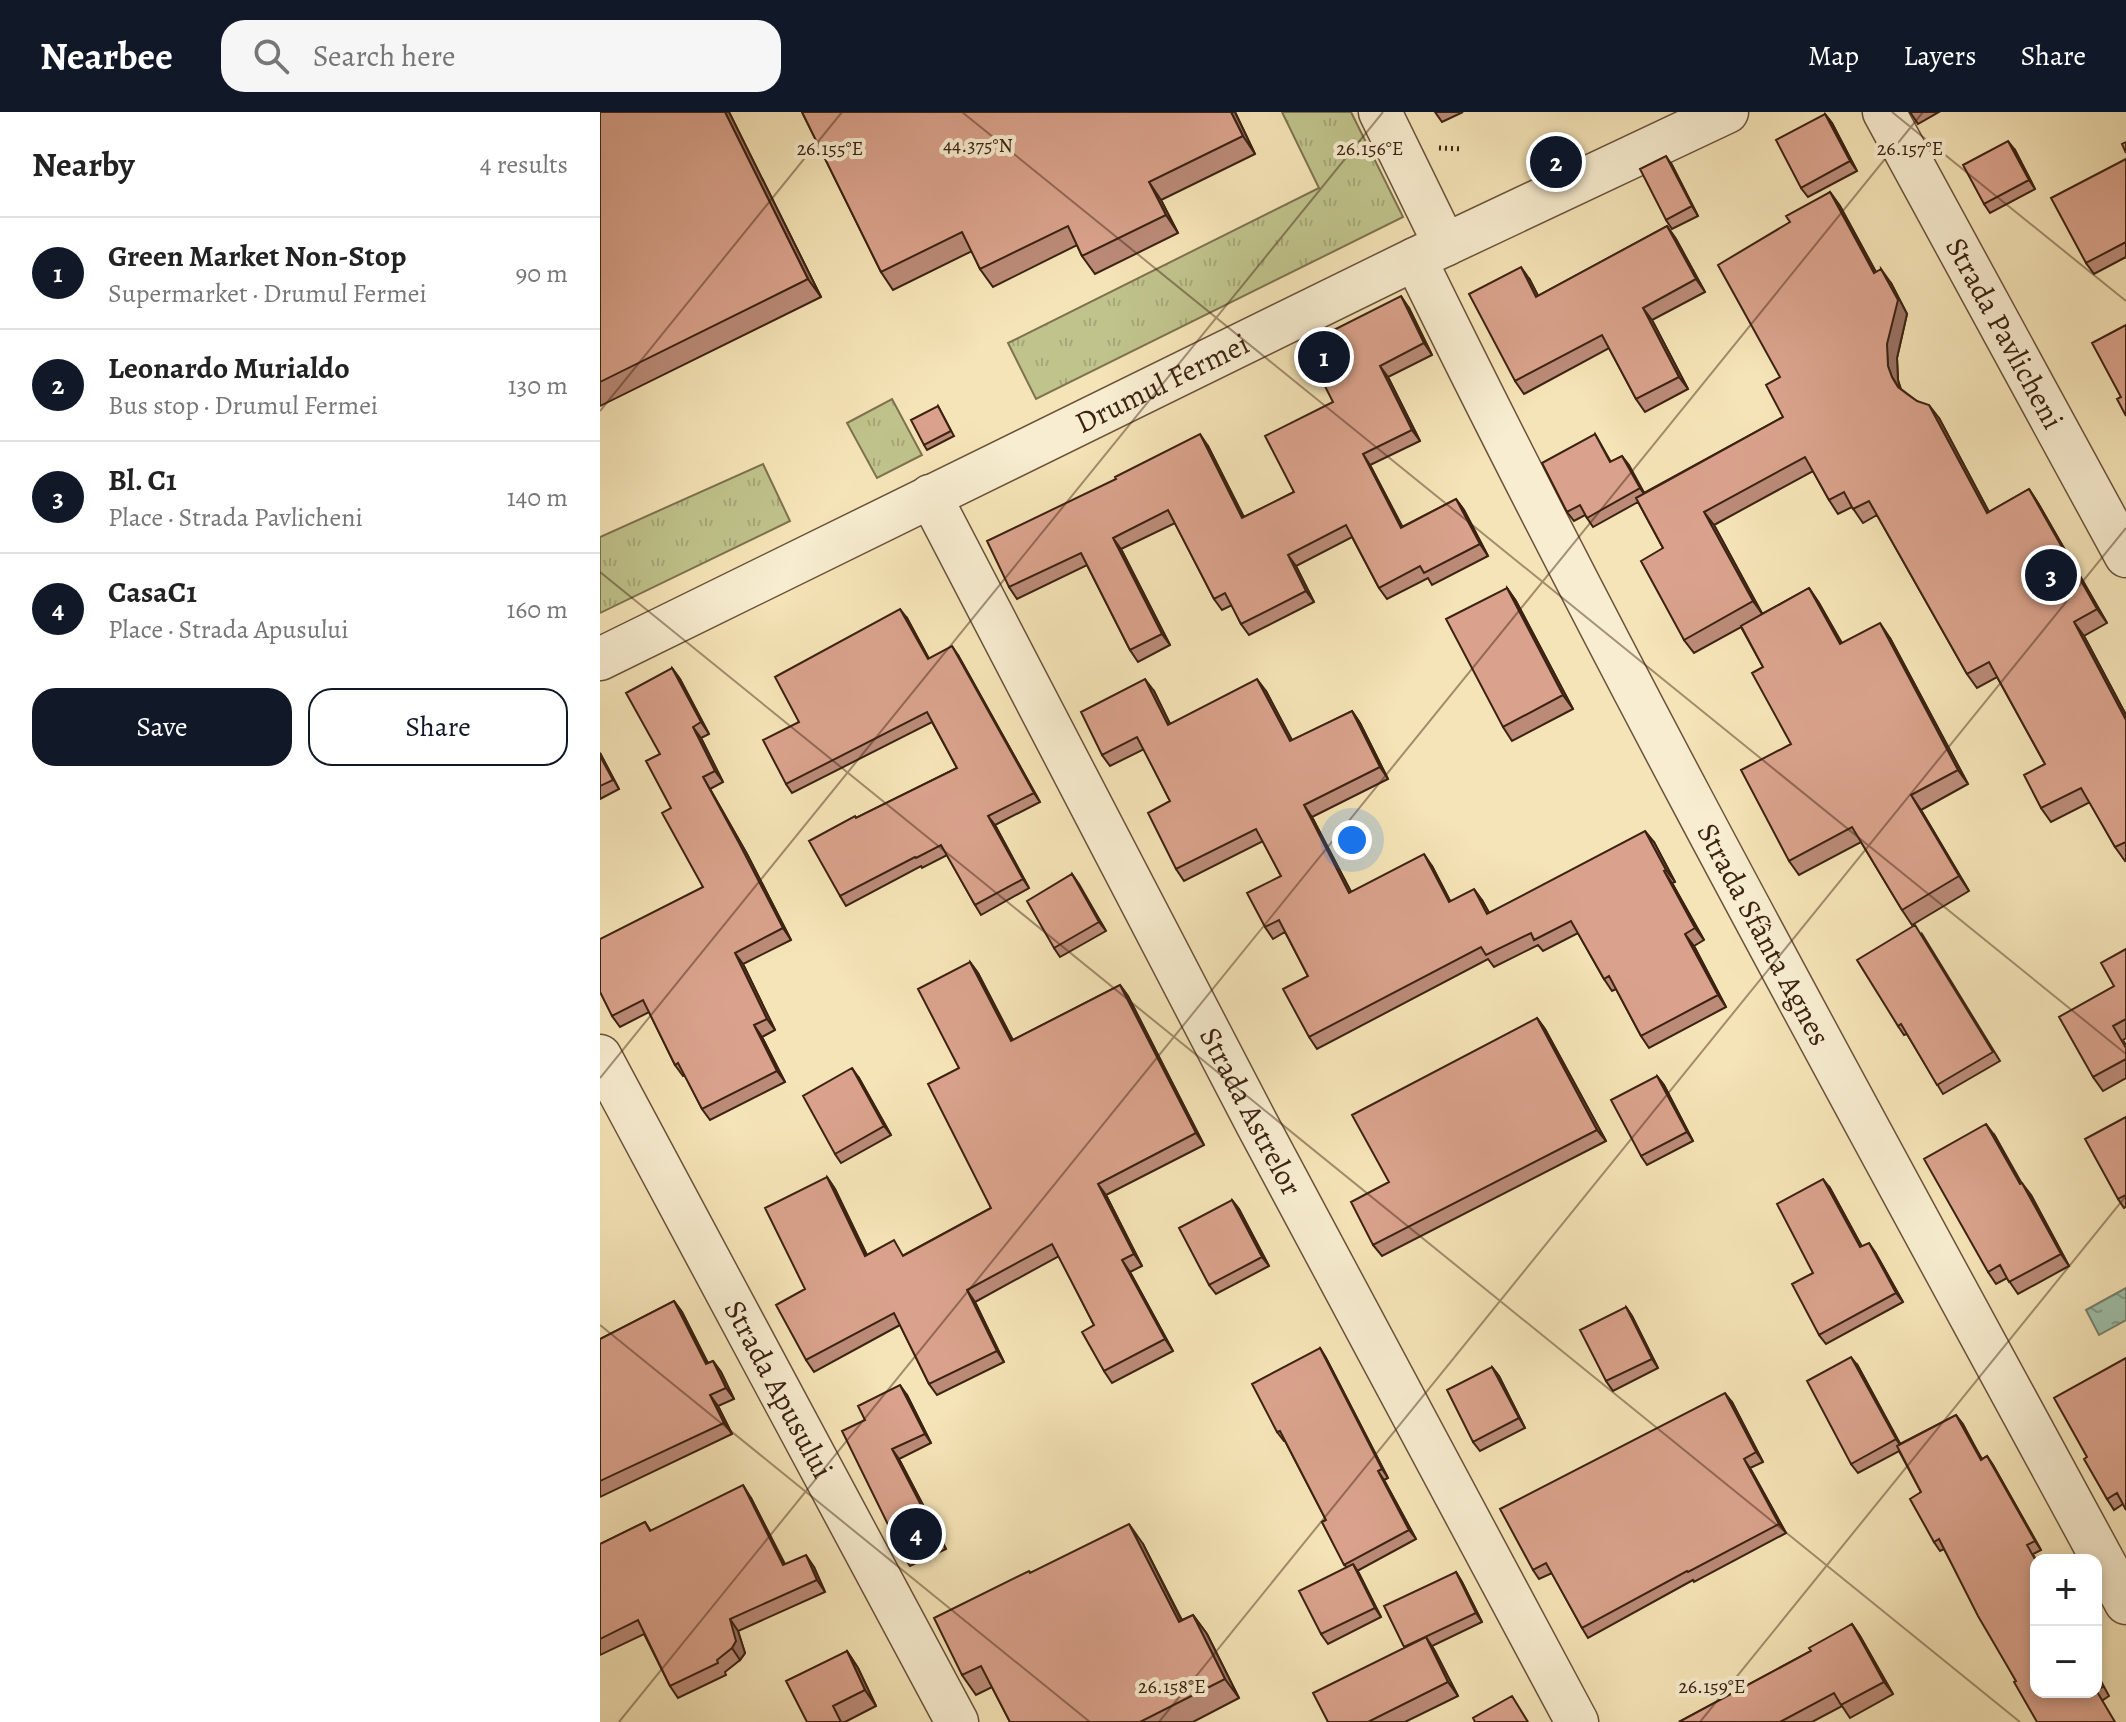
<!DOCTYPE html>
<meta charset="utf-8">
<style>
:root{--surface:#fff;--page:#f6f6f6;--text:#222;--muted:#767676;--line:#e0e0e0;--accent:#111827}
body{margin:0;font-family:Alegreya,serif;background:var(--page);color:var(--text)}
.controls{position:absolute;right:24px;bottom:24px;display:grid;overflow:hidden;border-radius:16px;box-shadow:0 4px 12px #0003}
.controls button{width:72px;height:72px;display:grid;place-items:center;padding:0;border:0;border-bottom:2px solid var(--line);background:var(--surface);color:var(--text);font:40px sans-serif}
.you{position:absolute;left:752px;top:728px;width:28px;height:28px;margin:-20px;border:6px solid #fff;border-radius:50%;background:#1a73e8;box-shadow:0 0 0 12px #1a73e833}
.badge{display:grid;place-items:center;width:52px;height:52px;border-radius:50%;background:var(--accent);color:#fff;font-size:26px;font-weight:700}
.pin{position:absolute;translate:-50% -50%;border:4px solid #fff;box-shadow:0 2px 8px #0006}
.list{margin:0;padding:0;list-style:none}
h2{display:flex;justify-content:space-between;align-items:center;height:104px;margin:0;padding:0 32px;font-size:34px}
h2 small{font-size:26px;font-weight:400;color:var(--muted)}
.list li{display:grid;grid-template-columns:52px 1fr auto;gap:24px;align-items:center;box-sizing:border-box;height:112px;padding:0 32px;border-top:2px solid var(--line)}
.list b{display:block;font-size:30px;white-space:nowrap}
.list p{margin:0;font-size:26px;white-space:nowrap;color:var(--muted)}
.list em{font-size:26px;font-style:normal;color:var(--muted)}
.actions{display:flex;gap:16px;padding:24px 32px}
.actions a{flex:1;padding:18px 0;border:2px solid var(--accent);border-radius:24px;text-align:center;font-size:28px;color:var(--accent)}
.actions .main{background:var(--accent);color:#fff}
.icon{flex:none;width:44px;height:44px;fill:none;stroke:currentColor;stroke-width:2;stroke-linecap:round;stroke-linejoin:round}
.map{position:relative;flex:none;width:1526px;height:1610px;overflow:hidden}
header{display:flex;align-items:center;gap:48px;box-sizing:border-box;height:112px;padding:0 40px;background:var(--accent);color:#fff}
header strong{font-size:38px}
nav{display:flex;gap:44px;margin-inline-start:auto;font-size:28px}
.search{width:560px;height:72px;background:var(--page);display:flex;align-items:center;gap:20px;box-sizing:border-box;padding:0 28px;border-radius:24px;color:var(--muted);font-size:30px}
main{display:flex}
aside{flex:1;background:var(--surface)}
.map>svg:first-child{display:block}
.grass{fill:url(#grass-tufts);stroke:#7e724f;stroke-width:2}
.water{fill:url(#water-ripples);stroke:#76806d;stroke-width:2}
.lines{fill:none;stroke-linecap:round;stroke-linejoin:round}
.minor-casing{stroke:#6a523b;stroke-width:45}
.path{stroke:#3b2212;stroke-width:5;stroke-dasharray:2 4;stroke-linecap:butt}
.minor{stroke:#f8edd0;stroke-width:42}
.wall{fill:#bb8b78;stroke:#3b2212;stroke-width:2}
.shaded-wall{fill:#997162;stroke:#3b2212;stroke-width:2}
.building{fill:#daa28c;stroke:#3b2212;stroke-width:2}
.ticks{fill:none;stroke:#3b2212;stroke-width:2;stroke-opacity:0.45}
.labels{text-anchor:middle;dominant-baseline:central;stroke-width:8;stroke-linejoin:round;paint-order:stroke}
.street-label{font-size:30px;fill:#3b2212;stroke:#f8edd0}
.ticks-label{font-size:20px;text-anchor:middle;fill:#3b2212;stroke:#f8edd0;stroke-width:8;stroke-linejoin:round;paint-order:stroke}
</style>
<header>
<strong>Nearbee</strong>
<div class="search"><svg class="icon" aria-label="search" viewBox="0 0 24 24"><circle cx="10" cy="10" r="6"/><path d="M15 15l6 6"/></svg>Search here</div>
<nav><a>Map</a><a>Layers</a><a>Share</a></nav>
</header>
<main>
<aside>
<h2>Nearby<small>4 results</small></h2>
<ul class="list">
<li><span class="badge">1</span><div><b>Green Market Non-Stop</b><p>Supermarket · Drumul Fermei</p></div><em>90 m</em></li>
<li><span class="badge">2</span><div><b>Leonardo Murialdo</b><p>Bus stop · Drumul Fermei</p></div><em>130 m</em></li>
<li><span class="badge">3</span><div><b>Bl. C1</b><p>Place · Strada Pavlicheni</p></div><em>140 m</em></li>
<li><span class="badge">4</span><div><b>CasaC1</b><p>Place · Strada Apusului</p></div><em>160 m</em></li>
</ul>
<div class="actions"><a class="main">Save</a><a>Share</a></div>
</aside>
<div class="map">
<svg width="1526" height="1610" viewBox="0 0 1526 1610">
<defs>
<pattern id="grass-tufts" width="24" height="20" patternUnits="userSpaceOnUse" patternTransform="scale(2)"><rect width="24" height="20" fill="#c0c38c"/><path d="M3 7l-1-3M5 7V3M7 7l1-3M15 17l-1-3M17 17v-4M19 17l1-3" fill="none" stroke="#a6a778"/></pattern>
<pattern id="water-ripples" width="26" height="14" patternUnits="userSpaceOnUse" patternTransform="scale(2)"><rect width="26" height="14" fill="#9dbfa9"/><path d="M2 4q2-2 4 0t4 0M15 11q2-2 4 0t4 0" fill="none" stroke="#819b88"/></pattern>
</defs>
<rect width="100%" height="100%" fill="#f5e4b7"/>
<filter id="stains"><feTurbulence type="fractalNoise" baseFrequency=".0025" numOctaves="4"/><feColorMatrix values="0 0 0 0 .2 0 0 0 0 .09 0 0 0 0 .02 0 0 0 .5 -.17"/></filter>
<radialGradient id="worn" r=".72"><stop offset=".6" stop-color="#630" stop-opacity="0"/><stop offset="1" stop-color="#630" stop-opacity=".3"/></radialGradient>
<path class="grass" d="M 682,0 L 751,0 L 803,105 L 436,287 L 408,231 L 719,76 Z
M 292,287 L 322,343 L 277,366 L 247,311 Z
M 163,352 L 190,409 L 0,501 L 0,425 Z"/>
<path class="water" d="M 1526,1176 L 1526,1208 L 1499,1223 L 1486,1198 Z"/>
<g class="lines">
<defs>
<g id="minor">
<path d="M 780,0 L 845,133"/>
<path id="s1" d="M 1284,0 L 1526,444"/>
<path id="s2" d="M 815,147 C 1038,603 1285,1045 1526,1491"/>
<path id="s3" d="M 330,384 L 657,1012 L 977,1610"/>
<path id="s4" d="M 0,547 L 815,147 L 1127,0"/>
<path id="s5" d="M 0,944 L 357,1610"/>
</g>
</defs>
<use href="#minor" class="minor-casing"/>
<path class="path" d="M 839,36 L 862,37"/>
<use href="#minor" class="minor"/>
</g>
<path class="wall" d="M 0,0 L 129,0 L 221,185 L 0,294 Z
M 202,0 L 635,0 L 655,42 L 561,88 L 578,121 L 495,162 L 482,144 L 477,133 L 393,175 L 380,157 L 372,139 L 293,178 L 281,160 Z
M 835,0 L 863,0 L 842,10 Z
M 1310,0 L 1339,0 L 1318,12 Z
M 1225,2 L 1232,11 L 1257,59 L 1208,85 L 1201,76 Z
M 1415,38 L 1435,77 L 1390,101 L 1384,92 Z
M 1526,47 L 1526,145 L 1494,162 L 1486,151 Z
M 1072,53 L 1098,104 L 1072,117 L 1066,108 Z
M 1230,80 L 1240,94 L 1276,160 L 1291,171 L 1307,202 L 1297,246 L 1298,268 L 1301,277 L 1339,306 L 1389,400 L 1429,377 L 1438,391 L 1507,511 L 1484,524 L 1526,603 L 1526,748 L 1525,749 L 1515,735 L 1490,690 L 1451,710 L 1441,696 L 1445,652 L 1397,565 L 1377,576 L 1367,562 L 1277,403 L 1263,411 L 1252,395 L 1238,402 L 1229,388 L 1213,359 L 1114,413 L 1162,502 L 1209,476 L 1219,491 L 1242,531 L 1290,526 L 1368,672 L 1321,698 L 1369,779 L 1312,813 L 1302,798 L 1261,730 L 1199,763 L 1189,749 L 1191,632 L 1163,555 L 1141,515 L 1094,541 L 1084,528 L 1063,436 L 1038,390 L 993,415 L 985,403 L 974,409 L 967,400 L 995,322 L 1011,350 L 1022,344 L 1044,381 L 1183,305 L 1180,265 L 1190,110 Z
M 1067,114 L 1076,127 L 1105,180 L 1052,208 L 1088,277 L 1045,300 L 1036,287 L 1009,236 L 924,282 L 915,269 L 930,168 L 938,184 Z
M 809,196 L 832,243 L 788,265 L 820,329 L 770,353 L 802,415 L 856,387 L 864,398 L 888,444 L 832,473 L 828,466 L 787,487 L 779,476 L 752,425 L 696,454 L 714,490 L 649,523 L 641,512 L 632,493 L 622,498 L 614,487 L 575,411 L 521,437 L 570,533 L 538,550 L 530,538 L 487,453 L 417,487 L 409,475 L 608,334 L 644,405 L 694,380 L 733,290 Z
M 338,294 L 354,324 L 327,338 L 324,333 Z
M 907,476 L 916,489 L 973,597 L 912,629 L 903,615 Z
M 307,506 L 329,547 L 358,543 L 440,690 L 395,713 L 429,776 L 381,803 L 375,793 L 347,743 L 322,756 L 321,754 L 246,794 L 240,784 L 256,706 L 357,656 L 332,610 L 192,681 L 186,672 L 199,610 Z
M 72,556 L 80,567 L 109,622 L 101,626 L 123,670 L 110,677 L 147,742 L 191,828 L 143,852 L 175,918 L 162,925 L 185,970 L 110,1008 L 102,997 L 85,963 L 83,964 L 75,953 L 49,900 L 20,915 L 12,904 L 103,775 L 71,696 L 60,642 Z
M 554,579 L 570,612 L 666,579 L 692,629 L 752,599 L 760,611 L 788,667 L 712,705 L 751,780 L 832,754 L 850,789 L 882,788 L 889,801 L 1054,730 L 1075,770 L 1072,771 L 1104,828 L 1094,834 L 1126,895 L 1049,936 L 1041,924 L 1016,877 L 1012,879 L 1004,867 L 978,821 L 943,839 L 938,833 L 894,855 L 888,847 L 717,937 L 709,925 L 708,864 L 685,820 L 673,827 L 665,815 L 681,764 L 663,729 L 584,769 L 576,757 L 570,689 L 544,637 L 510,654 L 502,643 Z
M 0,641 L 19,677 L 0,687 Z
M 472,762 L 506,819 L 460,845 L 454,836 Z
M 1322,822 L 1400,949 L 1343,982 L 1307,922 L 1304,923 L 1298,914 Z
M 1526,837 L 1526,926 L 1523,928 L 1526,933 L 1526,966 L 1503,979 L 1493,965 L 1514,874 Z
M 370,850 L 378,861 L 413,928 L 520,873 L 528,884 L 604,1033 L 506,1083 L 542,1154 L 530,1160 L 573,1239 L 512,1271 L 504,1259 L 494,1213 L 459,1144 L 375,1190 L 404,1250 L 337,1283 L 329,1272 L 300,1213 L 214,1260 L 206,1248 L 205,1177 L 227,1065 L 235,1077 L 267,1143 L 304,1143 L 391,1096 L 359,956 Z
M 937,906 L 945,917 L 1006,1029 L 782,1144 L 773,1133 L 789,1070 Z
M 1057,964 L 1064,973 L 1093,1029 L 1047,1053 L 1041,1044 Z
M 259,966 L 291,1023 L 241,1051 L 235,1042 Z
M 1526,1005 L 1526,1095 L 1524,1096 L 1518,1087 Z
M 1395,1024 L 1421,1072 L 1431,1083 L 1469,1154 L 1418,1182 L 1407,1166 L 1396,1172 L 1388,1160 Z
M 1230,1076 L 1262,1135 L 1275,1140 L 1303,1190 L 1226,1232 L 1219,1223 L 1213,1161 Z
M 632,1088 L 639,1097 L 669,1154 L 616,1182 L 609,1173 Z
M 74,1189 L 82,1200 L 108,1251 L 113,1249 L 121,1260 L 134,1287 L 118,1294 L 132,1322 L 0,1385 L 0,1227 Z
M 1026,1195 L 1032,1204 L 1058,1256 L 1013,1279 L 1006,1269 Z
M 720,1236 L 726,1246 L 788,1366 L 784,1368 L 816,1427 L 757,1459 L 781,1505 L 728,1532 L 721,1522 L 746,1455 L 722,1410 L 726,1408 L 685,1329 L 684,1329 L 677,1320 Z
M 1526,1246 L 1523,1392 L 1514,1398 L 1507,1387 L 1487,1345 Z
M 1258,1254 L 1300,1332 L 1356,1303 L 1382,1347 L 1387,1344 L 1393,1353 L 1441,1438 L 1433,1442 L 1496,1580 L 1496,1560 L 1509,1584 L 1503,1588 L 1416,1569 L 1344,1437 L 1340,1439 L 1334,1430 L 1321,1380 L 1299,1339 L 1258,1361 L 1251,1352 Z
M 892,1255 L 899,1264 L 925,1316 L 880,1339 L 873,1330 Z
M 307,1283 L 331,1331 L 299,1347 L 346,1437 L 310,1454 L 304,1445 L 265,1308 Z
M 1132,1290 L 1163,1350 L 1150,1356 L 1186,1421 L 1094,1470 L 1093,1468 L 988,1526 L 982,1516 L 952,1461 L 939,1467 L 933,1458 Z
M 151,1386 L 185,1452 L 214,1455 L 225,1480 L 138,1519 L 145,1541 L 140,1548 L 125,1560 L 126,1563 L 78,1586 L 70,1574 L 44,1522 L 0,1543 L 0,1432 L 45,1410 L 51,1419 Z
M 543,1432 L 582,1508 L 593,1503 L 607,1522 L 639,1586 L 593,1610 L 410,1610 L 392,1575 L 376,1583 L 362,1563 L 430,1461 Z
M 856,1460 L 862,1470 L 882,1510 L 832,1534 L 858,1584 L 805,1610 L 728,1610 L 804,1536 Z
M 1252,1512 L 1260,1524 L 1293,1582 L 1250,1606 L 1242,1594 L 1212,1610 L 1079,1610 L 1211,1539 Z
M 247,1539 L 258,1556 L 276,1594 L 245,1610 L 207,1610 Z"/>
<path class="shaded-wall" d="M 125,0 L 129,0 L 221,185 L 208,167 Z
M 631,0 L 635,0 L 655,42 L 643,24 Z
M 1225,2 L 1232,11 L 1257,59 L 1250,49 Z
M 1408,29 L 1415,38 L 1435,77 L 1429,68 Z
M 1066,44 L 1072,53 L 1098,104 L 1092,94 Z
M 549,70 L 561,88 L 578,121 L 566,103 Z
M 1230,80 L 1240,94 L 1284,175 L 1274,161 Z
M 1067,114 L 1076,127 L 1105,180 L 1096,167 Z
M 921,155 L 930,168 L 945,197 L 936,185 Z
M 1281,157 L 1291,171 L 1307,202 L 1297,246 L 1298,268 L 1301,279 L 1292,265 L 1288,254 Z
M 801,184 L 809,196 L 832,243 L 824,231 Z
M 1043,196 L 1052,208 L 1088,277 L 1079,265 Z
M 780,254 L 788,265 L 820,329 L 812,318 Z
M 1329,293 L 1339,306 L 1397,415 L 1387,401 Z
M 600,322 L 608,334 L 650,418 L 642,406 Z
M 763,342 L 770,353 L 809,427 L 801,416 Z
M 1022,344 L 1029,353 L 1047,386 L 1040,376 Z
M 1429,377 L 1438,391 L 1507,511 L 1497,497 Z
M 856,387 L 864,398 L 888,444 L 880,432 Z
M 1104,400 L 1114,413 L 1163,503 L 1153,489 Z
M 513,426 L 521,437 L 570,533 L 562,522 Z
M 688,443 L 696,454 L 714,490 L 706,479 Z
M 907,476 L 916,489 L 973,597 L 963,583 Z
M 1209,476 L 1219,491 L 1250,547 L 1240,532 Z
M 300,497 L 307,506 L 334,556 L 328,547 Z
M 1474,510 L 1484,524 L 1526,603 L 1526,608 Z
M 1280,511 L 1290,526 L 1368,672 L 1358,658 Z
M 352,534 L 358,543 L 440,690 L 434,681 Z
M 72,556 L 80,567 L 109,622 L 101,610 Z
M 545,567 L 554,579 L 576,624 L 568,613 Z
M 657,567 L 666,579 L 699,641 L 690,629 Z
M 752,599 L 760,611 L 788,667 L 780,655 Z
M 93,615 L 101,626 L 123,670 L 115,659 Z
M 0,641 L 19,677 L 0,644 Z
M 103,665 L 110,677 L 147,742 L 191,828 L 183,816 Z
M 1311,683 L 1321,698 L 1369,779 L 1359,764 Z
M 704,693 L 712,705 L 758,793 L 749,781 Z
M 388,704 L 395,713 L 429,776 L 423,767 Z
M 1045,719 L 1054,730 L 1075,770 L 1066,758 Z
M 824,742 L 832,754 L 857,802 L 849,790 Z
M 1064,759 L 1072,771 L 1104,828 L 1095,816 Z
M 472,762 L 479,772 L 506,819 L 499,810 Z
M 874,777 L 882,788 L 896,813 L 887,802 Z
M 1085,822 L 1094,834 L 1126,895 L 1118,883 Z
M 135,841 L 143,852 L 175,918 L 167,907 Z
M 370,850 L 378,861 L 419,941 L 411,929 Z
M 520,873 L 528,884 L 604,1033 L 596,1021 Z
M 937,906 L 945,917 L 1006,1029 L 997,1018 Z
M 154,913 L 162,925 L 185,970 L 177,959 Z
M 252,956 L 259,966 L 291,1023 L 284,1014 Z
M 1057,964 L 1064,973 L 1093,1029 L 1087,1020 Z
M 1386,1012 L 1395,1024 L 1429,1084 L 1420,1072 Z
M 227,1065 L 235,1077 L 273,1156 L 265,1144 Z
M 1223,1067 L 1230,1076 L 1267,1144 L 1260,1135 Z
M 1422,1071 L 1431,1083 L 1469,1154 L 1461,1142 Z
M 498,1072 L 506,1083 L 542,1154 L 534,1142 Z
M 632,1088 L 639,1097 L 669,1154 L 662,1145 Z
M 1269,1131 L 1275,1140 L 1303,1190 L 1296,1181 Z
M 522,1148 L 530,1160 L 573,1239 L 565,1227 Z
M 367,1178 L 375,1190 L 404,1250 L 397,1239 Z
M 74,1189 L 82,1200 L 114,1264 L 106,1252 Z
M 1026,1195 L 1032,1204 L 1058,1256 L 1052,1247 Z
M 720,1236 L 726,1246 L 788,1366 L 782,1357 Z
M 1251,1245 L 1258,1254 L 1303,1337 L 1296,1327 Z
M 113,1249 L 121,1260 L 134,1287 L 126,1276 Z
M 892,1255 L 899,1264 L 925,1316 L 919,1306 Z
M 300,1273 L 307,1283 L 331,1331 L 325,1322 Z
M 1125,1281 L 1132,1290 L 1163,1350 L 1156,1340 Z
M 110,1283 L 118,1294 L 132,1322 L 124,1311 Z
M 1356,1303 L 1363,1312 L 1387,1357 L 1381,1348 Z
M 292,1337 L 299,1347 L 346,1437 L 339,1428 Z
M 1387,1344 L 1393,1353 L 1441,1438 L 1435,1429 Z
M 1144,1347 L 1150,1356 L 1186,1421 L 1179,1412 Z
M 778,1359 L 784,1368 L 816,1427 L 809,1418 Z
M 143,1373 L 151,1386 L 191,1466 L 183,1453 Z
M 529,1412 L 543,1432 L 592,1530 L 579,1510 Z
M 206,1443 L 214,1455 L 225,1480 L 217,1468 Z
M 753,1452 L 759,1461 L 781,1505 L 775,1496 Z
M 856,1460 L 862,1470 L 882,1510 L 876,1501 Z
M 593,1503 L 607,1522 L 639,1586 L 625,1567 Z
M 130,1507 L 138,1519 L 145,1541 L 140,1548 L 132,1536 Z
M 1252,1512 L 1260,1524 L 1293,1582 L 1284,1570 Z
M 826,1525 L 835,1539 L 858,1584 L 848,1570 Z
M 247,1539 L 258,1556 L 276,1594 L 265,1578 Z"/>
<path class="building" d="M 0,0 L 125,0 L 208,167 L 0,270 Z
M 202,0 L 631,0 L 643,24 L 549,70 L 566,103 L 482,144 L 468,114 L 380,157 L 362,120 L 281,160 Z
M 1225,2 L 1250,49 L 1201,76 L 1176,28 Z
M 1408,29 L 1429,68 L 1384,92 L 1363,53 Z
M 1526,30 L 1526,41 L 1522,32 Z
M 1066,44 L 1092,94 L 1066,108 L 1040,57 Z
M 1526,47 L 1526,130 L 1486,151 L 1451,86 Z
M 1230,80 L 1274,161 L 1281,157 L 1298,188 L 1287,232 L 1288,254 L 1292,265 L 1298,275 L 1307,282 L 1317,289 L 1329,293 L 1387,401 L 1429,377 L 1497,497 L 1474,510 L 1526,608 L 1526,730 L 1515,735 L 1481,676 L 1441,696 L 1424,663 L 1445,652 L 1389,550 L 1367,562 L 1269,389 L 1253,397 L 1244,380 L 1229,388 L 1205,345 L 1104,400 L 1153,489 L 1084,528 L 1041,449 L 1063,436 L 1036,386 L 1183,305 L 1166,273 L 1180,265 L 1118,153 L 1190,110 L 1186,104 Z
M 1067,114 L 1096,167 L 1043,196 L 1079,265 L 1036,287 L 1002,223 L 915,269 L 869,182 L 921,155 L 936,185 Z
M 801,184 L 824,231 L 780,254 L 812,318 L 763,342 L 801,416 L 856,387 L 880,432 L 824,461 L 820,454 L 779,476 L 746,413 L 688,443 L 706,479 L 641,512 L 625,481 L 614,487 L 568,398 L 513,426 L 562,522 L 530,538 L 481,441 L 409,475 L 387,429 L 516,367 L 515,365 L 600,322 L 642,406 L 694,380 L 665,324 L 733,290 L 704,233 Z
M 1526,213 L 1526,304 L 1517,287 L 1521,285 L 1492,231 Z
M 338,294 L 351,319 L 324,333 L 311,308 Z
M 995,322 L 1010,350 L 1022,344 L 1040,376 L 987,406 L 980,393 L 967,400 L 942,351 Z
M 907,476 L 963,583 L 903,615 L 846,507 Z
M 1209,476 L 1240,532 L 1280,511 L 1358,658 L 1311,683 L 1359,764 L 1302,798 L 1252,715 L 1189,749 L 1141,658 L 1191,632 L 1152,561 L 1163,555 L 1141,514 Z
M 300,497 L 328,547 L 352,534 L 434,681 L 388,704 L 423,767 L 375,793 L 341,733 L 316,746 L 315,745 L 240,784 L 209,729 L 255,704 L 256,706 L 357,656 L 327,600 L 186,672 L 163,628 L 199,610 L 175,565 Z
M 72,556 L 101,610 L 93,615 L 115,659 L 103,665 L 139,731 L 183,816 L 135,841 L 167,907 L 154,913 L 177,959 L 102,997 L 78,951 L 75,953 L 43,888 L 12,904 L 0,880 L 0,827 L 103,775 L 62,701 L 71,696 L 46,649 L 60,642 L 26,581 Z
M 545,567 L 568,613 L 657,567 L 690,629 L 752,599 L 780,655 L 704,693 L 749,781 L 824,742 L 849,790 L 874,777 L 887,802 L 1045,719 L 1066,758 L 1064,759 L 1095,816 L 1085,822 L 1118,883 L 1041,924 L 1009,864 L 1004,867 L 971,809 L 934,828 L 931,821 L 886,843 L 881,835 L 709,925 L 683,877 L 708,864 L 679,808 L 665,815 L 647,781 L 681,764 L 656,717 L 576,757 L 548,701 L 570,689 L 537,625 L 502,643 L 481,600 Z
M 0,644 L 13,668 L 0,674 Z
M 472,762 L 499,810 L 454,836 L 427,789 Z
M 1315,813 L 1393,940 L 1337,973 L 1301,912 L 1298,914 L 1257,848 Z
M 1526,837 L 1526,907 L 1513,914 L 1526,936 L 1526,947 L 1493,965 L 1459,905 L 1514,874 L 1501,851 Z
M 370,850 L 411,929 L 520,873 L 596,1021 L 498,1072 L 534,1142 L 522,1148 L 565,1227 L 504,1259 L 482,1220 L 494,1213 L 452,1132 L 367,1178 L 397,1239 L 329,1272 L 294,1201 L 206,1248 L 176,1193 L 205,1177 L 165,1096 L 227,1065 L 265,1144 L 294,1128 L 303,1144 L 391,1096 L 328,972 L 359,956 L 318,877 Z
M 937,906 L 997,1018 L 773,1133 L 751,1090 L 789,1070 L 752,1003 Z
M 252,956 L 284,1014 L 235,1042 L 203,984 Z
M 1057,964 L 1087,1020 L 1041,1044 L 1011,988 Z
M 1526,1005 L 1526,1083 L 1518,1087 L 1485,1027 Z
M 1386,1012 L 1420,1072 L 1422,1071 L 1461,1142 L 1409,1170 L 1400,1153 L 1388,1160 L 1324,1047 Z
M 1223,1067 L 1260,1135 L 1269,1131 L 1296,1181 L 1219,1223 L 1192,1172 L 1213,1161 L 1177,1092 Z
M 632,1088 L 662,1145 L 609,1173 L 579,1116 Z
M 74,1189 L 106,1252 L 113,1249 L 126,1276 L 110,1283 L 124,1311 L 0,1369 L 0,1227 Z
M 1026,1195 L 1052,1247 L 1006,1269 L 980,1218 Z
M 720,1236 L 782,1357 L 778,1359 L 809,1418 L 744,1453 L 722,1410 L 726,1408 L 680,1319 L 677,1320 L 652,1272 Z
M 1251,1245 L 1296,1327 L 1251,1352 L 1207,1269 Z
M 1526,1246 L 1526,1398 L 1517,1381 L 1507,1387 L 1484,1347 L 1487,1345 L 1454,1286 Z
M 892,1255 L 919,1306 L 873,1330 L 847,1278 Z
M 300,1273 L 325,1322 L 292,1337 L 339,1428 L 304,1445 L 242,1319 L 265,1308 L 258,1294 Z
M 1125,1281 L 1156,1340 L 1144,1347 L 1179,1412 L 1088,1460 L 1087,1459 L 982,1516 L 946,1451 L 933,1458 L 900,1397 Z
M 1356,1303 L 1381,1348 L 1387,1344 L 1435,1429 L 1427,1433 L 1436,1449 L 1436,1580 L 1496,1580 L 1496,1563 L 1503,1575 L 1496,1578 L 1515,1610 L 1437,1610 L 1414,1570 L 1416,1569 L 1378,1504 L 1339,1427 L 1334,1430 L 1310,1387 L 1321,1380 L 1297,1334 Z
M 143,1373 L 183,1453 L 206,1443 L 217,1468 L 130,1507 L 136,1529 L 132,1536 L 117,1548 L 118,1551 L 70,1574 L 38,1508 L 0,1527 L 0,1432 L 45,1410 L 50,1419 Z
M 529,1412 L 579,1510 L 593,1503 L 625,1567 L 540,1610 L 410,1610 L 381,1554 L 362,1563 L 334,1506 L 429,1459 L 430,1461 Z
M 753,1452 L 775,1496 L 721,1522 L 699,1479 Z
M 856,1460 L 876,1501 L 804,1535 L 784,1494 Z
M 1252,1512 L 1284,1570 L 1241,1593 L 1234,1581 L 1180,1610 L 1079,1610 L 1211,1539 L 1209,1536 Z
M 826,1525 L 848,1570 L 768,1610 L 728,1610 L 713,1581 Z
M 247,1539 L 265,1578 L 233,1594 L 241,1610 L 207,1610 L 186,1569 Z
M 912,1584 L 928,1610 L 875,1610 L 873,1606 Z"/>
<path class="ticks" d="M 362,0 L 1526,942M 1292,0 L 1526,189M 0,299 L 242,0M 0,460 L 1420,1610M 0,966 L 783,0M 0,1213 L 490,1610M 19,1610 L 1323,0M 559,1610 L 1526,416M 1100,1610 L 1526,1084"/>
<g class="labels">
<g class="street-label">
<text stroke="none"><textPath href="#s1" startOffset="252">Strada Pavlicheni</textPath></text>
<text stroke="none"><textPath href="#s4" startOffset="626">Drumul Fermei</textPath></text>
<text stroke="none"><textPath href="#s2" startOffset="760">Strada Sfânta Agnes</textPath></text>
<text stroke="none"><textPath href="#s3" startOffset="694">Strada Astrelor</textPath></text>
<text stroke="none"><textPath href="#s5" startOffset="378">Strada Apusului</textPath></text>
</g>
</g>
<g class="ticks-label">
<text x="378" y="40">44.375°N</text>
<text x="230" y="43">26.155°E</text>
<text x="1310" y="43">26.157°E</text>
<text x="770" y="43">26.156°E</text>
<text x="572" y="1581">26.158°E</text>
<text x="1112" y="1581">26.159°E</text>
</g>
<rect width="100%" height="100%" filter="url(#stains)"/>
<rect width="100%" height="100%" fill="url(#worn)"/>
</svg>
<div class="controls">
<button>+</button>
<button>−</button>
</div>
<div class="you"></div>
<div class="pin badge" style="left:724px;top:245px">1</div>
<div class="pin badge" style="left:956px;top:50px">2</div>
<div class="pin badge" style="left:1451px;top:463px">3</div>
<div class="pin badge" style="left:316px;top:1422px">4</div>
</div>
</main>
